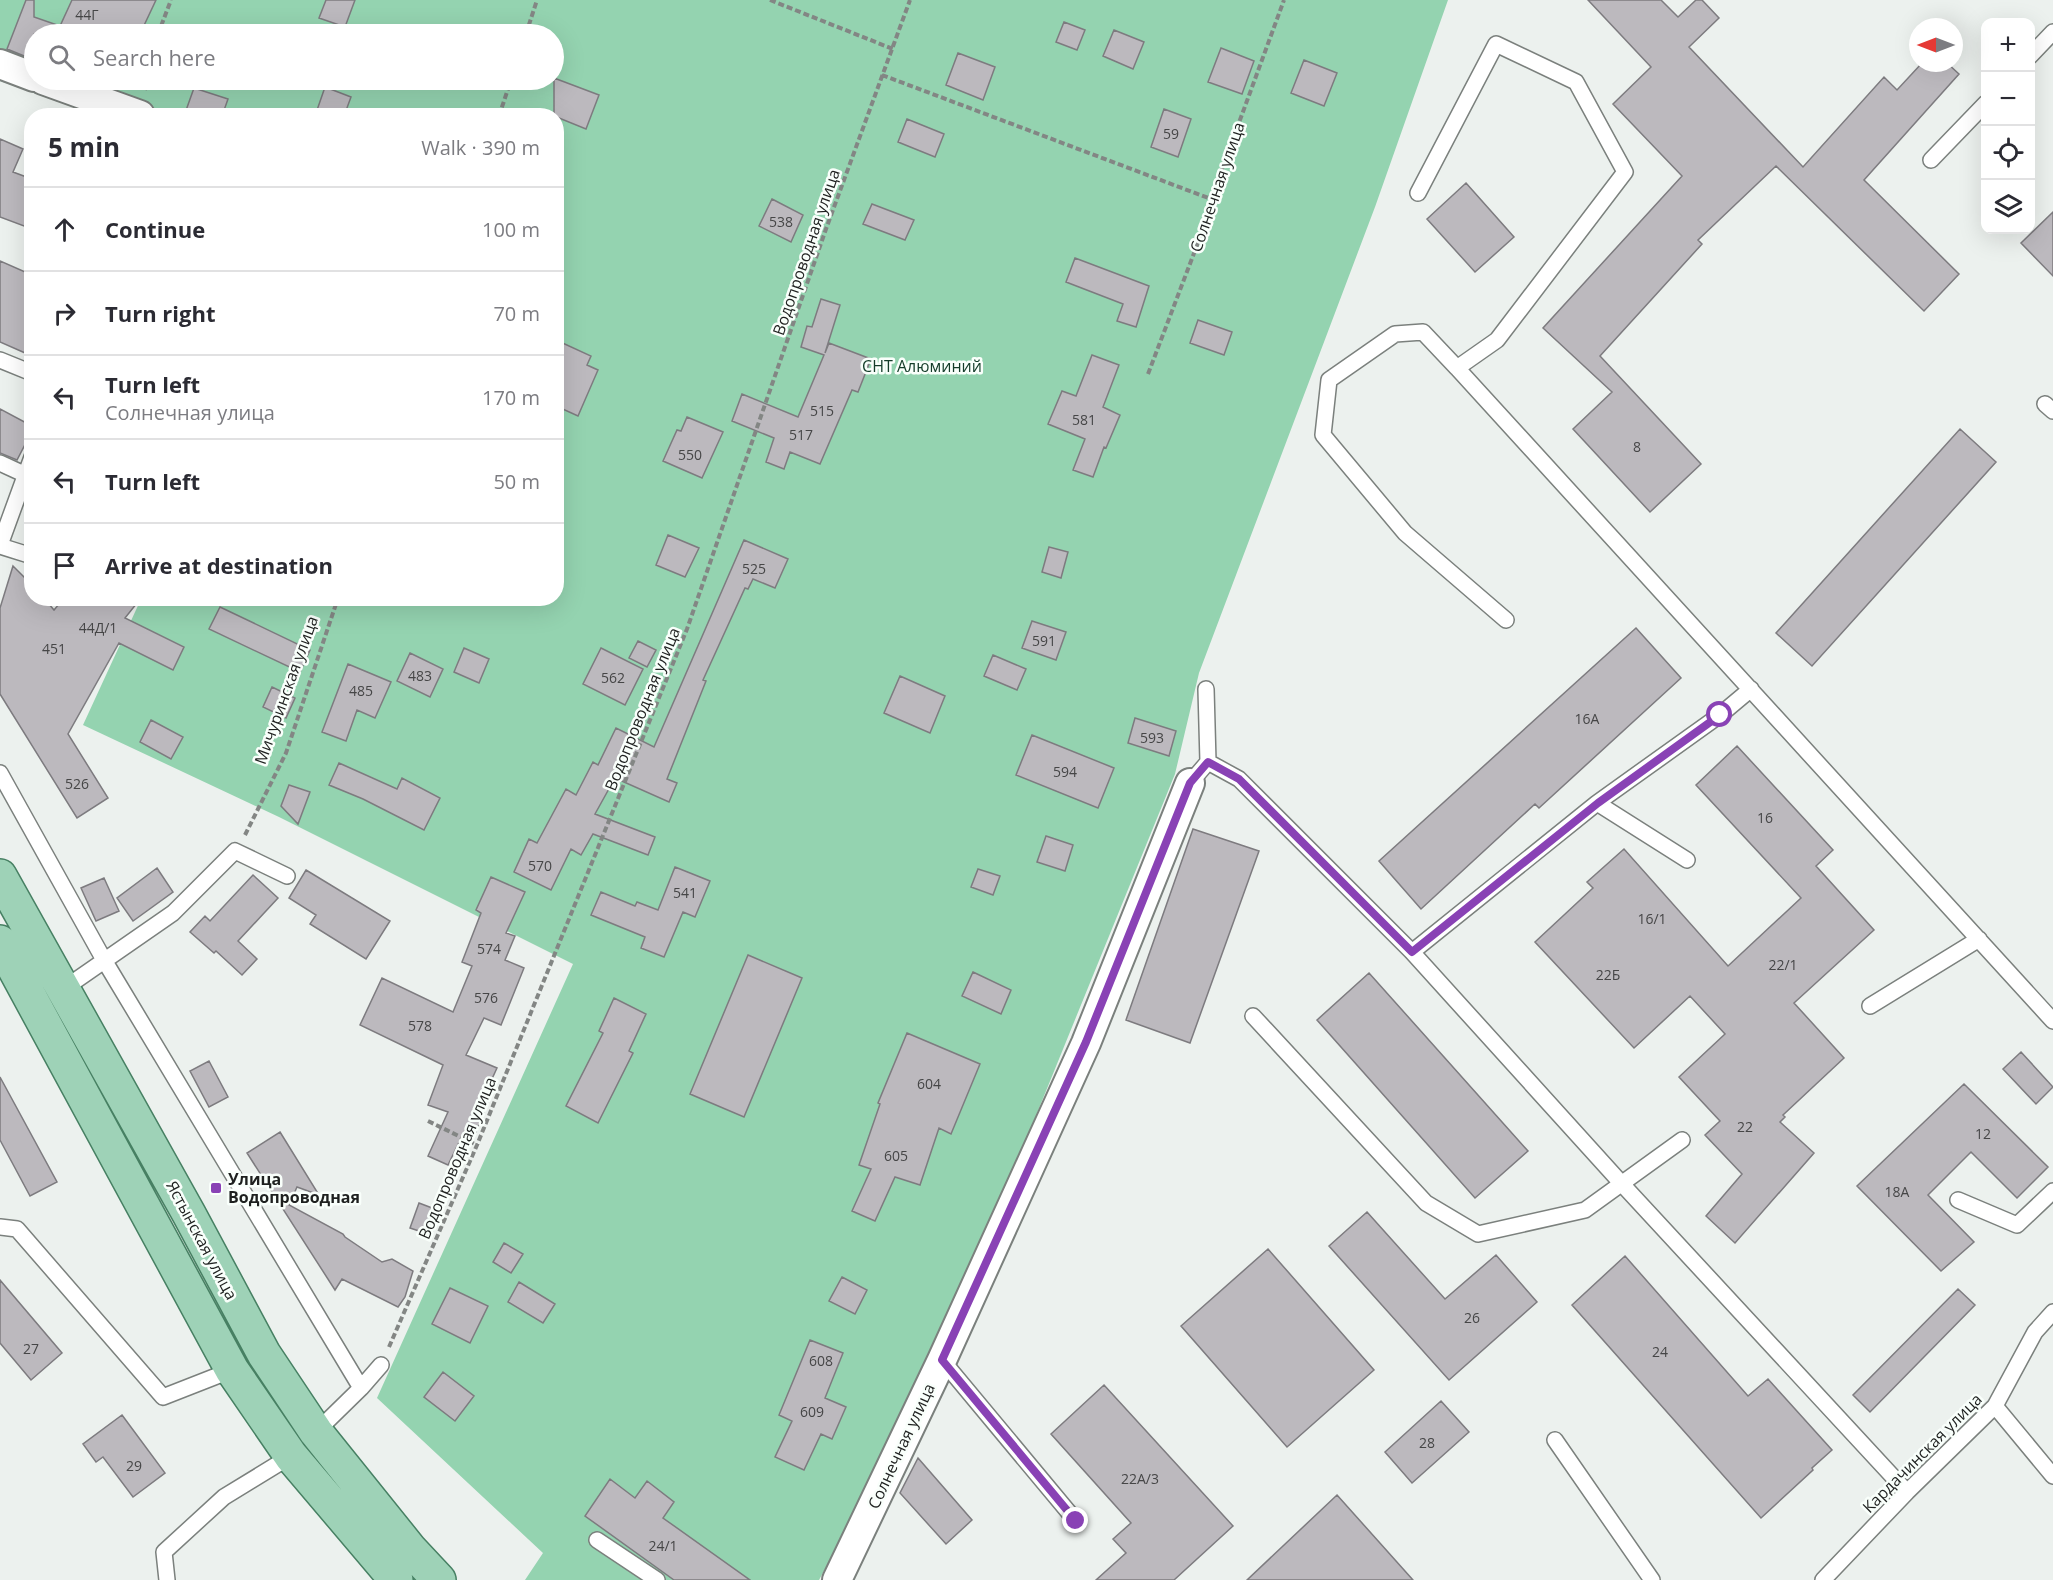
<!DOCTYPE html>
<meta charset="utf-8">
<style>
:root{--surface:#fff;--page:#f2f2f3;--text:#2b2b33;--muted:#7c7c81;--line:#e1e1e2}
body{margin:0;font-family:"Open Sans",sans-serif;background:var(--page);color:var(--text)}
.controls{position:absolute;right:18px;top:18px;display:grid;overflow:hidden;border-radius:12px;box-shadow:0 6px 24px #0002}
.controls button{width:54px;height:54px;display:grid;place-items:center;padding:0;border:0;border-bottom:2px solid var(--line);background:var(--surface);color:var(--text);font:30px sans-serif}
.compass{position:absolute;left:1909px;top:18px;width:54px;height:54px;border-radius:50%;background:var(--surface);box-shadow:0 6px 24px #0002;rotate:270deg}
.stop{position:absolute;width:18px;height:18px;margin:-14px;border:4px solid #8942b5;border-radius:50%;background:#fff}
.stop.end{background:#8942b5;border-color:#fff;box-shadow:0 2px 6px #0008}
.list{margin:0;padding:0;list-style:none}
h2{display:flex;justify-content:space-between;align-items:center;height:78px;margin:0;padding:0 24px;font-size:26px}
h2 small{font-size:20px;font-weight:400;color:var(--muted)}
.list li{display:grid;grid-template-columns:39px 1fr auto;gap:18px;align-items:center;box-sizing:border-box;height:84px;padding:0 24px;border-top:2px solid var(--line)}
.list b{display:block;font-size:22px;white-space:nowrap}
.list p{margin:0;font-size:20px;white-space:nowrap;color:var(--muted)}
.list em{font-size:20px;font-style:normal;color:var(--muted)}
.icon{flex:none;width:33px;height:33px;fill:none;stroke:currentColor;stroke-width:2;stroke-linecap:round;stroke-linejoin:round}
.map{position:relative;flex:none;width:2053px;height:1580px;overflow:hidden}
.search{position:absolute;background:var(--surface);box-shadow:0 6px 24px #0002;left:24px;top:24px;width:540px;height:66px;display:flex;align-items:center;gap:15px;box-sizing:border-box;padding:0 21px;border-radius:33px;color:var(--muted);font-size:22px}
.panel{position:absolute;background:var(--surface);box-shadow:0 6px 24px #0002;left:24px;top:108px;width:540px;height:498px;border-radius:24px}
.map>svg:first-child{display:block}
.green{fill:#94d3b0;fill-rule:evenodd}
.building{fill:#bcb9be;stroke:#7d7b7f;stroke-width:1.5}
.lines{fill:none;stroke-linecap:round;stroke-linejoin:round}
.lane-casing{stroke:#7b807d;stroke-width:18}
.street-casing{stroke:#7b807d;stroke-width:32}
.primary-casing{stroke:#478063;stroke-width:36}
.path{stroke:#838684;stroke-width:4;stroke-dasharray:6 3;stroke-linecap:butt}
.lane{stroke:#fff;stroke-width:15}
.street{stroke:#fff;stroke-width:28}
.primary{stroke:#9ed2b7;stroke-width:33}
.route{stroke:#8942b5;stroke-width:8}
.poi-dot{fill:#8942b5;stroke:#f9fffb;stroke-width:2}
.labels{text-anchor:middle;dominant-baseline:central;stroke-width:5;stroke-linejoin:round;paint-order:stroke}
.number-label{font-size:14px;fill:#464647}
.street-label{font-size:16px;fill:#1e201f;stroke:#f9fffb}
.park-label{font-size:16px;fill:#143c29;stroke:#f9fffb}
.poi-label{font-size:16px;font-weight:bold;fill:#1e201f;stroke:#f9fffb;text-anchor:start}
</style>
<div class="map">
<svg width="2053" height="1580" viewBox="0 0 2053 1580">
<rect width="100%" height="100%" fill="#ecf1ee"/>
<path class="green" d="M 0,0 L 1448,0 L 1375,207 L 1199,673 L 1175,774 L 1013,1172 L 906,1419 L 819,1580 L 525,1580 L 543,1553 L 377,1398 L 573,964 L 279,817 L 83,725 L 141,599 L 556,598 L 556,116 L 96,115 L 0,81 ZM 34,34 L 554,34 L 554,80 L 34,80 Z"/>
<path class="building" d="M 26,0 L 34,0 L 34,17 L 60,26 L 72,0 L 156,0 L 140,34 L 34,34 L 34,60 L 7,49 Z
M 326,0 L 355,0 L 345,27 L 319,18 Z
M 1588,0 L 1661,0 L 1678,17 L 1696,0 L 1702,0 L 1719,18 L 1689,47 L 1803,167 L 1884,77 L 1897,90 L 1922,63 L 1947,63 L 1959,74 L 1864,180 L 1959,274 L 1924,311 L 1776,166 L 1698,240 L 1702,244 L 1600,356 L 1701,464 L 1650,512 L 1573,429 L 1612,392 L 1543,328 L 1682,176 L 1613,104 L 1651,67 Z
M 1064,22 L 1085,30 L 1077,50 L 1056,42 Z
M 1114,30 L 1144,42 L 1133,69 L 1103,56 Z
M 1221,48 L 1254,61 L 1242,94 L 1208,82 Z
M 958,53 L 995,67 L 983,100 L 946,85 Z
M 1304,60 L 1337,73 L 1324,106 L 1291,93 Z
M 554,78 L 599,95 L 586,129 L 554,116 Z
M 325,87 L 351,97 L 344,116 L 315,116 Z
M 194,88 L 228,99 L 222,116 L 184,116 Z
M 1164,109 L 1191,119 L 1178,157 L 1151,147 Z
M 907,119 L 944,134 L 935,157 L 898,142 Z
M 0,139 L 23,149 L 13,172 L 32,179 L 32,229 L 0,217 Z
M 1466,183 L 1514,237 L 1475,272 L 1427,219 Z
M 772,199 L 803,215 L 791,242 L 759,226 Z
M 872,204 L 914,220 L 905,240 L 863,224 Z
M 2053,212 L 2053,276 L 2021,243 Z
M 1075,258 L 1149,286 L 1136,327 L 1117,321 L 1123,304 L 1066,282 Z
M 0,261 L 32,275 L 32,356 L 0,342 Z
M 821,299 L 840,305 L 825,353 L 829,343 L 871,359 L 858,392 L 852,390 L 820,464 L 790,452 L 784,469 L 766,462 L 774,438 L 732,421 L 742,394 L 798,417 L 824,355 L 801,347 L 807,326 L 812,327 Z
M 1198,320 L 1232,332 L 1224,355 L 1190,343 Z
M 556,340 L 591,356 L 587,365 L 598,370 L 578,416 L 556,406 Z
M 1092,355 L 1119,365 L 1103,407 L 1120,415 L 1106,448 L 1104,447 L 1093,477 L 1073,470 L 1085,439 L 1048,424 L 1062,391 L 1076,396 Z
M 0,409 L 32,426 L 32,431 L 17,460 L 0,453 Z
M 687,417 L 723,432 L 702,478 L 663,461 L 677,430 L 681,431 Z
M 1960,429 L 1996,462 L 1812,666 L 1776,633 Z
M 668,535 L 699,548 L 685,577 L 656,565 Z
M 744,540 L 788,559 L 775,588 L 753,579 L 748,589 L 745,588 L 703,680 L 706,681 L 667,779 L 677,783 L 669,802 L 615,778 L 595,814 L 655,837 L 648,855 L 593,834 L 581,855 L 571,849 L 551,890 L 514,872 L 529,839 L 537,843 L 566,789 L 576,795 L 593,762 L 598,765 L 616,728 L 654,747 Z
M 1049,547 L 1068,552 L 1061,578 L 1042,572 Z
M 13,566 L 32,585 L 32,598 L 44,598 L 54,610 L 64,598 L 141,598 L 125,618 L 184,647 L 173,670 L 119,643 L 68,734 L 108,798 L 77,818 L 0,694 L 0,608 Z
M 220,607 L 310,650 L 300,672 L 209,629 Z
M 1032,621 L 1066,632 L 1056,660 L 1022,648 Z
M 1636,628 L 1681,678 L 1539,808 L 1535,804 L 1421,909 L 1379,861 Z
M 638,641 L 656,650 L 647,667 L 629,658 Z
M 464,648 L 489,659 L 479,683 L 454,672 Z
M 601,648 L 643,669 L 625,705 L 583,684 Z
M 410,653 L 443,669 L 430,697 L 397,681 Z
M 993,655 L 1026,669 L 1017,690 L 984,676 Z
M 348,664 L 391,682 L 375,718 L 357,710 L 346,741 L 322,732 Z
M 900,676 L 945,696 L 930,733 L 884,713 Z
M 272,687 L 295,698 L 286,718 L 263,707 Z
M 1135,718 L 1176,731 L 1169,756 L 1128,743 Z
M 151,720 L 183,737 L 171,759 L 140,742 Z
M 1032,735 L 1114,768 L 1098,808 L 1016,775 Z
M 1737,746 L 1833,850 L 1816,866 L 1874,930 L 1794,1003 L 1844,1058 L 1783,1115 L 1785,1117 L 1780,1122 L 1814,1153 L 1735,1243 L 1706,1216 L 1742,1174 L 1705,1135 L 1720,1121 L 1679,1077 L 1725,1034 L 1690,996 L 1634,1048 L 1535,942 L 1593,888 L 1587,882 L 1624,849 L 1728,966 L 1801,898 L 1696,785 Z
M 339,763 L 397,789 L 402,778 L 440,798 L 424,830 L 363,799 L 329,785 Z
M 289,785 L 310,792 L 298,824 L 281,806 Z
M 1193,829 L 1259,851 L 1190,1043 L 1126,1020 Z
M 1046,836 L 1073,845 L 1065,871 L 1037,862 Z
M 675,867 L 710,881 L 695,917 L 683,912 L 664,957 L 641,948 L 645,937 L 591,915 L 601,892 L 635,906 L 637,902 L 658,910 Z
M 157,868 L 173,892 L 133,921 L 117,898 Z
M 978,869 L 1000,876 L 993,895 L 971,887 Z
M 306,870 L 390,921 L 366,959 L 310,924 L 316,915 L 289,898 Z
M 253,875 L 278,898 L 238,941 L 257,959 L 242,975 L 216,951 L 214,953 L 190,932 L 205,916 L 210,921 Z
M 491,877 L 525,892 L 506,933 L 515,936 L 505,960 L 524,968 L 501,1025 L 484,1018 L 466,1055 L 497,1068 L 486,1092 L 491,1093 L 476,1132 L 466,1128 L 448,1165 L 428,1156 L 448,1112 L 428,1105 L 443,1065 L 360,1025 L 382,978 L 453,1012 L 472,966 L 462,962 L 481,913 L 476,910 Z
M 104,878 L 119,911 L 96,921 L 81,888 Z
M 748,955 L 802,978 L 744,1117 L 690,1094 Z
M 973,972 L 1011,990 L 1001,1014 L 962,996 Z
M 1369,973 L 1528,1151 L 1475,1198 L 1317,1020 Z
M 614,998 L 646,1014 L 629,1051 L 633,1053 L 598,1123 L 566,1106 L 603,1033 L 599,1031 Z
M 907,1033 L 980,1064 L 951,1134 L 939,1128 L 920,1185 L 895,1177 L 875,1221 L 852,1211 L 871,1169 L 859,1165 L 880,1104 L 878,1103 Z
M 2021,1052 L 2053,1087 L 2036,1104 L 2003,1069 Z
M 209,1061 L 228,1097 L 209,1107 L 190,1071 Z
M 0,1077 L 57,1182 L 30,1196 L 0,1140 Z
M 1964,1084 L 2048,1167 L 2017,1198 L 1971,1152 L 1928,1195 L 1974,1242 L 1941,1271 L 1857,1186 Z
M 280,1132 L 319,1195 L 297,1187 L 289,1205 L 343,1234 L 345,1237 L 382,1262 L 392,1259 L 413,1271 L 405,1297 L 398,1307 L 342,1279 L 335,1290 L 247,1153 Z
M 419,1203 L 440,1211 L 431,1235 L 410,1228 Z
M 1367,1212 L 1445,1299 L 1496,1255 L 1537,1302 L 1449,1380 L 1329,1246 Z
M 504,1243 L 523,1254 L 511,1273 L 493,1262 Z
M 1268,1249 L 1374,1370 L 1287,1447 L 1181,1326 Z
M 1625,1256 L 1748,1396 L 1768,1379 L 1832,1450 L 1812,1468 L 1813,1470 L 1761,1518 L 1572,1305 Z
M 842,1277 L 867,1290 L 855,1314 L 829,1301 Z
M 0,1280 L 62,1353 L 31,1380 L 0,1343 Z
M 519,1282 L 555,1304 L 543,1323 L 508,1302 Z
M 450,1288 L 488,1306 L 470,1343 L 432,1324 Z
M 1958,1289 L 1975,1305 L 1870,1412 L 1853,1395 Z
M 810,1340 L 843,1353 L 825,1398 L 846,1407 L 832,1439 L 821,1434 L 804,1470 L 775,1457 L 792,1421 L 779,1415 Z
M 443,1372 L 474,1396 L 455,1421 L 424,1397 Z
M 1104,1385 L 1233,1526 L 1174,1580 L 1096,1580 L 1126,1553 L 1113,1539 L 1131,1523 L 1051,1434 Z
M 1441,1401 L 1469,1432 L 1412,1483 L 1385,1452 Z
M 122,1415 L 165,1473 L 133,1497 L 103,1457 L 96,1462 L 83,1444 Z
M 918,1458 L 972,1520 L 946,1544 L 900,1493 Z
M 610,1479 L 635,1498 L 647,1481 L 674,1502 L 663,1518 L 750,1580 L 674,1580 L 585,1516 Z
M 1337,1495 L 1413,1580 L 1247,1580 Z"/>
<g class="lines">
<defs>
<path id="lane" d="M 2030,56 L 2053,32
M 1931,160 L 1986,103
M 1418,193 L 1496,44 L 1576,82 L 1625,172 L 1497,340 L 1457,368 L 2053,1021
M 0,360 L 32,373
M 1457,368 L 1423,332 L 1395,334 L 1329,380 L 1323,435 L 1405,533 L 1506,620
M 2045,404 L 2053,411
M 0,463 L 26,475
M 0,545 L 32,457
M 0,546 L 32,556
M 1206,689 L 1208,762
M 0,773 L 104,960 L 361,1388
M 1190,783 L 1208,762 L 1239,779 L 1412,952 L 1622,1184 L 1907,1492
M 1597,803 L 1687,860
M 1412,952 L 1597,803 L 1720,715 L 1751,689
M 62,990 L 173,913 L 235,851 L 287,876
M 1870,1006 L 1979,939
M 1253,1016 L 1426,1203 L 1478,1234 L 1585,1210 L 1682,1140
M 1958,1200 L 2017,1225 L 2053,1191
M 0,1227 L 17,1229 L 163,1397 L 232,1370
M 942,1360 L 1076,1521
M 1995,1406 L 2053,1476
M 316,1432 L 361,1388 L 381,1365
M 1555,1440 L 1652,1580
M 597,1540 L 657,1580
M 167,1580 L 164,1552 L 224,1497 L 291,1456
M 1823,1580 L 1907,1492 L 1995,1406 L 2035,1332 L 2053,1312"/>
<path id="street" d="M 0,64 L 34,77
M 43,80 L 140,115
M 837,1580 L 942,1360 L 1086,1043 L 1190,783"/>
<path id="primary" d="M 0,876 L 189,1214 L 264,1354 L 316,1432 L 410,1549 L 439,1580
M 0,942 L 232,1370 L 291,1456 L 396,1580"/>
</defs>
<use href="#lane" class="lane-casing"/>
<use href="#street" class="street-casing"/>
<use href="#primary" class="primary-casing"/>
<path class="path" d="M 770,0 L 893,49
M 158,34 L 171,0
M 526,34 L 537,0
M 882,75 L 1211,199
M 145,90 L 147,80
M 499,116 L 511,80
M 1148,374 L 1212,206 L 1211,199 L 1284,0
M 245,835 L 286,753 L 338,598
M 428,1121 L 477,1145
M 389,1347 L 477,1145 L 687,629 L 826,229 L 910,0"/>
<use href="#lane" class="lane"/>
<use href="#street" class="street"/>
<use href="#primary" class="primary"/>
</g>
<g class="lines">
<path class="route" d="M 1076,1521 L 942,1360 L 1086,1042 L 1190,783 L 1208,762 L 1239,779 L 1412,952 L 1598,803 L 1720,715"/>
</g>
<rect class="poi-dot" x="210" y="1182" width="12" height="12" rx="3"/>
<g class="labels">
<g class="number-label">
<text x="87" y="14">44Г</text>
<text x="1171" y="133">59</text>
<text x="781" y="221">538</text>
<text x="822" y="410">515</text>
<text x="1084" y="419">581</text>
<text x="801" y="434">517</text>
<text x="1637" y="446">8</text>
<text x="690" y="454">550</text>
<text x="754" y="568">525</text>
<text x="98" y="627">44Д/1</text>
<text x="1044" y="640">591</text>
<text x="54" y="648">451</text>
<text x="420" y="675">483</text>
<text x="613" y="677">562</text>
<text x="361" y="690">485</text>
<text x="1587" y="718">16А</text>
<text x="1152" y="737">593</text>
<text x="1065" y="771">594</text>
<text x="77" y="783">526</text>
<text x="1765" y="817">16</text>
<text x="540" y="865">570</text>
<text x="685" y="892">541</text>
<text x="1652" y="918">16/1</text>
<text x="489" y="948">574</text>
<text x="1783" y="964">22/1</text>
<text x="1608" y="974">22Б</text>
<text x="486" y="997">576</text>
<text x="420" y="1025">578</text>
<text x="929" y="1083">604</text>
<text x="1745" y="1126">22</text>
<text x="1983" y="1133">12</text>
<text x="896" y="1155">605</text>
<text x="1897" y="1191">18А</text>
<text x="1472" y="1317">26</text>
<text x="31" y="1348">27</text>
<text x="1660" y="1351">24</text>
<text x="821" y="1360">608</text>
<text x="812" y="1411">609</text>
<text x="1427" y="1442">28</text>
<text x="134" y="1465">29</text>
<text x="1140" y="1478">22А/3</text>
<text x="663" y="1545">24/1</text>
</g>
<g class="street-label">
<text transform="translate(1217 187) rotate(-71)">Солнечная улица</text>
<text transform="translate(806 252) rotate(-71)">Водопроводная улица</text>
<text transform="translate(286 690) rotate(-70)">Мичуринская улица</text>
<text transform="translate(642 709) rotate(-68)">Водопроводная улица</text>
<text transform="translate(457 1158) rotate(-67)">Водопроводная улица</text>
<text transform="translate(202 1240) rotate(62)">Ястынская улица</text>
<text transform="translate(901 1446) rotate(-65)">Солнечная улица</text>
<text transform="translate(1922 1453) rotate(-45)">Кардачинская улица</text>
</g>
<g class="park-label">
<text x="922" y="366">СНТ Алюминий</text>
</g>
<g class="poi-label">
<text x="228" y="1179">Улица<tspan x="228" dy="18">Водопроводная</tspan></text>
</g>
</g>
</svg>
<div class="controls">
<button>+</button>
<button>−</button>
<button><svg class="icon" aria-label="locate" viewBox="0 0 24 24"><circle cx="12" cy="12" r="6"/><path d="M12 2v4M12 18v4M2 12h4M18 12h4"/></svg></button>
<button><svg class="icon" aria-label="layers" viewBox="0 0 24 24"><path d="M12 4l9 5-9 5-9-5zM3 14l9 5 9-5"/></svg></button>
</div>
<svg class="compass" viewBox="-18 -18 36 36"><path d="M0-13l5 13h-10z" fill="#e53935"/><path d="M0 13l5-13h-10z" fill="#7c7c81"/></svg>
<div class="stop" style="left:1720px;top:715px"></div>
<div class="stop end" style="left:1076px;top:1521px"></div>
<div class="search"><svg class="icon" aria-label="search" viewBox="0 0 24 24"><circle cx="10" cy="10" r="6"/><path d="M15 15l6 6"/></svg>Search here</div>
<section class="panel">
<h2>5 min<small>Walk · 390 m</small></h2>
<ul class="list">
<li><svg class="icon" aria-label="ahead" viewBox="0 0 24 24"><path d="M12 20V5M6 11l6-6 6 6"/></svg><div><b>Continue</b></div><em>100 m</em></li>
<li><svg class="icon" aria-label="right" viewBox="0 0 24 24"><path d="M7 20v-9h11M14 6l5 5-5 5"/></svg><div><b>Turn right</b></div><em>70 m</em></li>
<li><svg class="icon" aria-label="left" viewBox="0 0 24 24"><path d="M17 20v-9H6M10 6l-5 5 5 5"/></svg><div><b>Turn left</b><p>Солнечная улица</p></div><em>170 m</em></li>
<li><svg class="icon" aria-label="left" viewBox="0 0 24 24"><path d="M17 20v-9H6M10 6l-5 5 5 5"/></svg><div><b>Turn left</b></div><em>50 m</em></li>
<li><svg class="icon" aria-label="arrive" viewBox="0 0 24 24"><path d="M6 21V4h12l-3 4 3 4H6"/></svg><div><b>Arrive at destination</b></div></li>
</ul>
</section>
</div>
